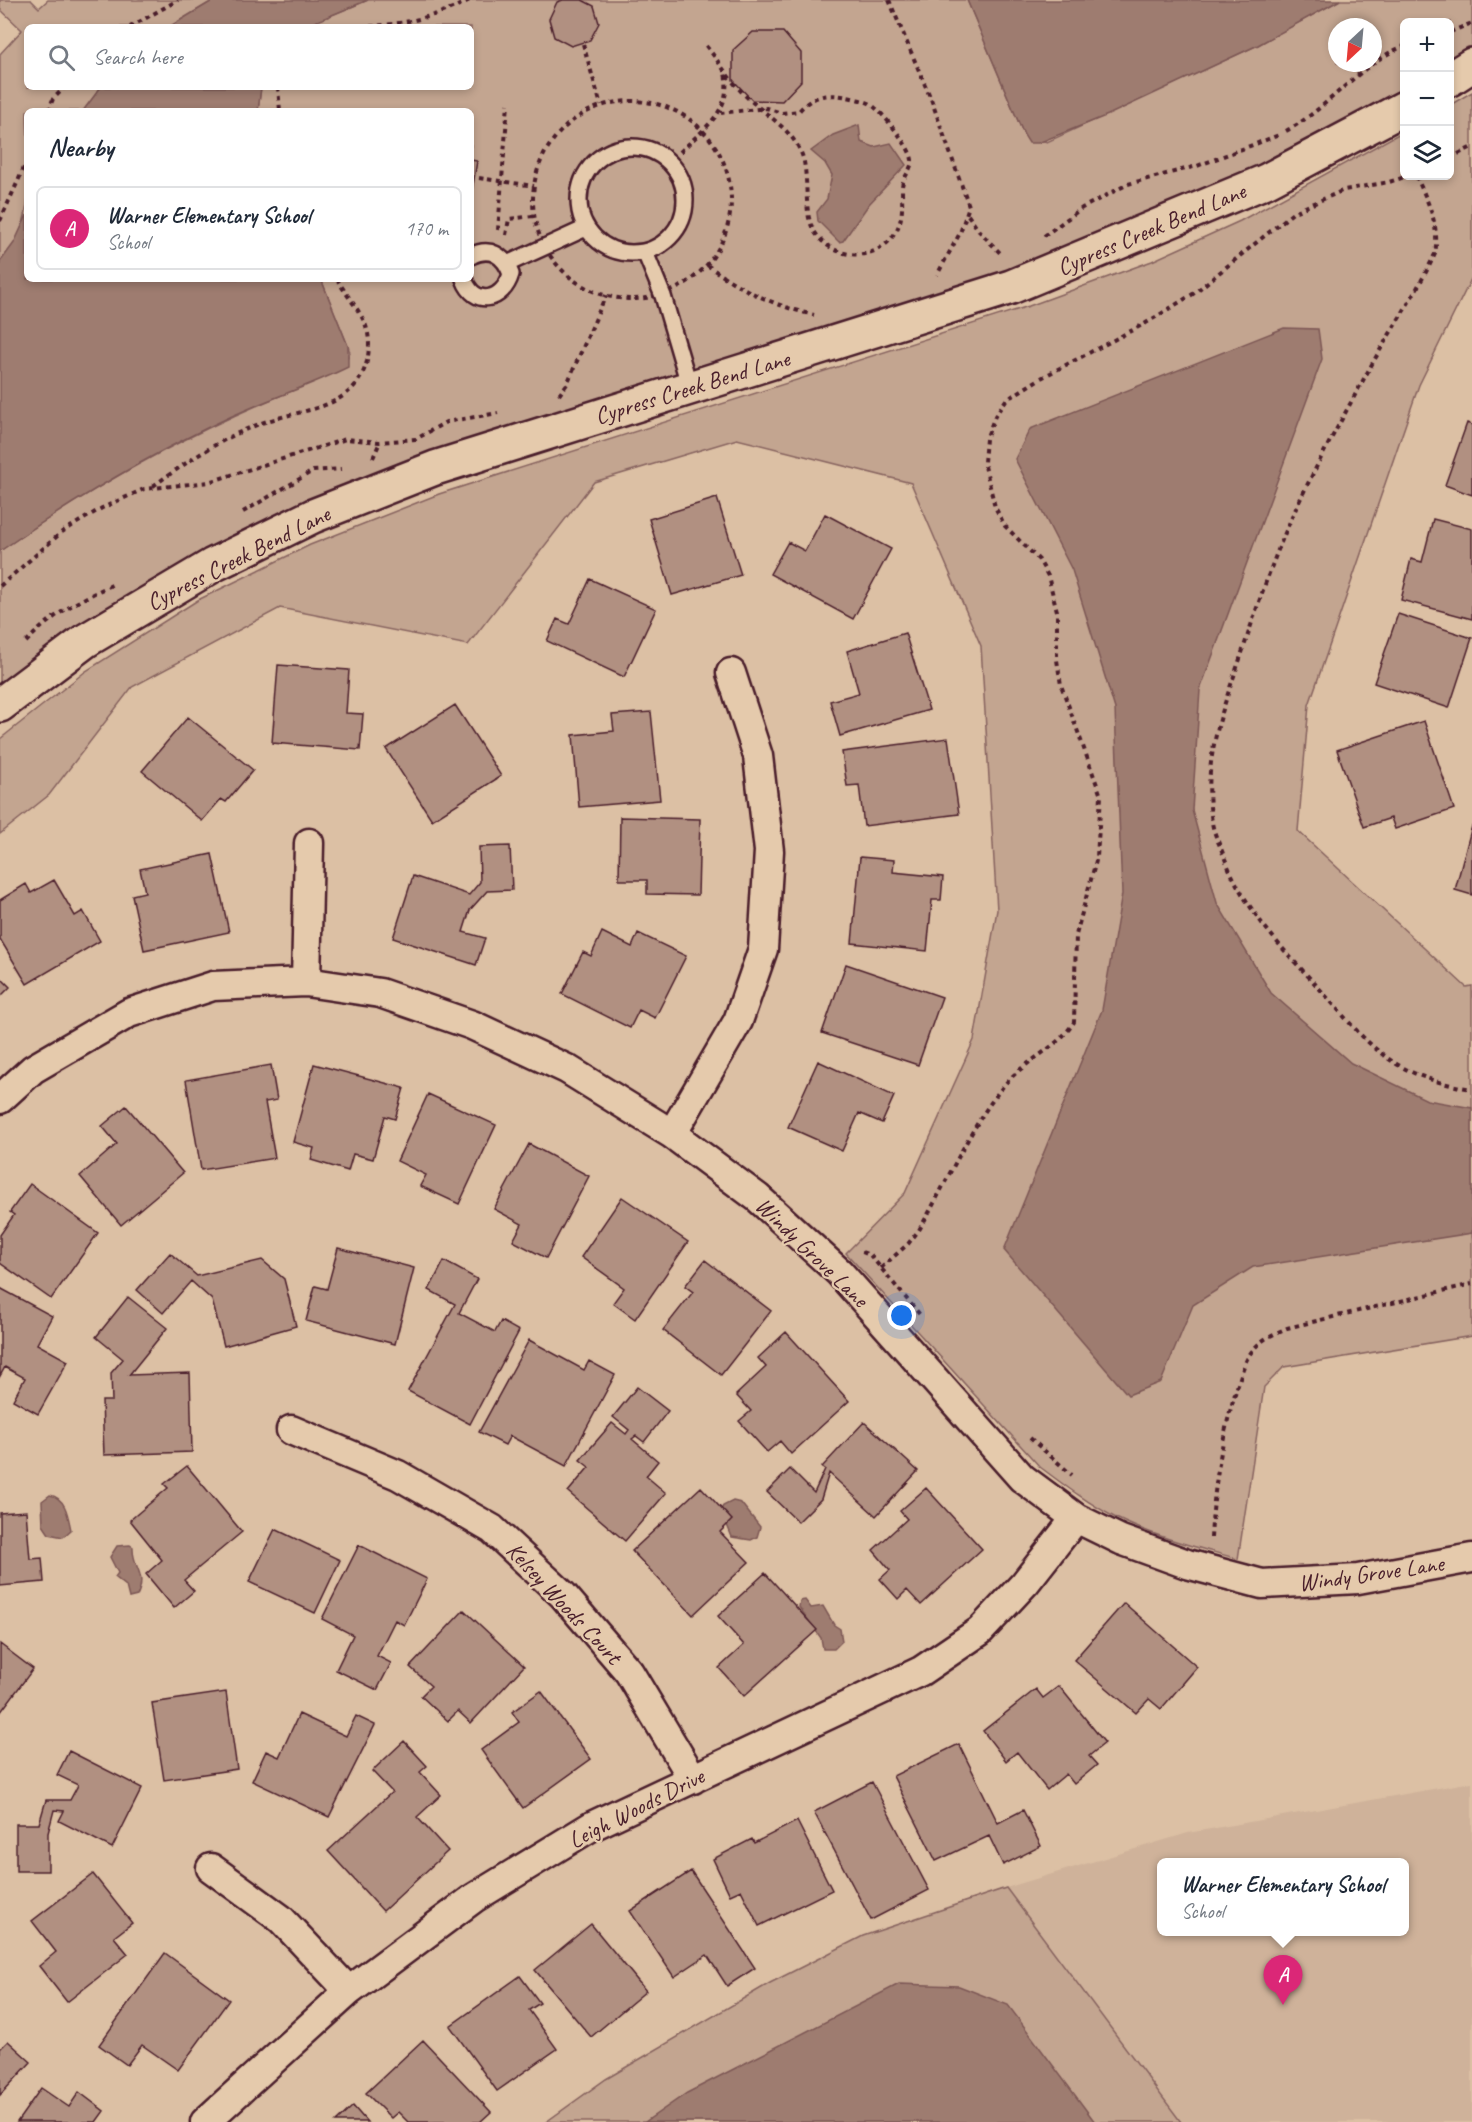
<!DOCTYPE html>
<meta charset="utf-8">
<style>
:root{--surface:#fff;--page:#f6f6f7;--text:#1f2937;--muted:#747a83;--line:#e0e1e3;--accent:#db2777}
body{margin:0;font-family:Caveat,sans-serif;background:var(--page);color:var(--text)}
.controls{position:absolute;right:18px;top:18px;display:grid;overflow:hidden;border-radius:9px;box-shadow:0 3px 9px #0003}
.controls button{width:54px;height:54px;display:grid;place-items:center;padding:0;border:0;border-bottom:2px solid var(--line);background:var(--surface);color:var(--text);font:30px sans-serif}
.compass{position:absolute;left:1328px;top:18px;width:54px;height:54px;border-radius:50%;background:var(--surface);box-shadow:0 3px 9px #0003;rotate:206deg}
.you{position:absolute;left:902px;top:1316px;width:21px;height:21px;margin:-15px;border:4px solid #fff;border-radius:50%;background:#1a73e8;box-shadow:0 0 0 9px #1a73e833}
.badge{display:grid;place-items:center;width:39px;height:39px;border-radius:50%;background:var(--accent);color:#fff;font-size:20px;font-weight:700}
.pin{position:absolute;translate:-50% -50px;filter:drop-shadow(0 2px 3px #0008)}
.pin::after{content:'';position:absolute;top:32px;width:21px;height:18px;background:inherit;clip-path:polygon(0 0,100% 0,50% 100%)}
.popup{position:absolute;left:1157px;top:1858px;width:252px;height:78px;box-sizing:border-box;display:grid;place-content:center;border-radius:9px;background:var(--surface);filter:drop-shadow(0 2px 4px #0005);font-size:20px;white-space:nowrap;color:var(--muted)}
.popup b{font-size:22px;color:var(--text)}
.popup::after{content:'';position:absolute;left:50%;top:100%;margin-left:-12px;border:12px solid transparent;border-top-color:var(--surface)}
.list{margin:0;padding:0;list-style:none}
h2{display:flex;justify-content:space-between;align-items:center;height:78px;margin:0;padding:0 24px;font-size:26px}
h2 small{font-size:20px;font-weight:400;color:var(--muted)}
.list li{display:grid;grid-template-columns:39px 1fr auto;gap:18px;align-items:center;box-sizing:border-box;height:84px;margin:0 12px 12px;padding:0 12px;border:2px solid var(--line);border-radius:9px}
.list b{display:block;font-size:22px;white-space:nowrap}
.list p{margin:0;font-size:20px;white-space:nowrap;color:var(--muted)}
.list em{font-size:20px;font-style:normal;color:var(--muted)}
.icon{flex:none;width:33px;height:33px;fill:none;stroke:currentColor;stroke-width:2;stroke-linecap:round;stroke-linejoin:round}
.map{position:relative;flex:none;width:1472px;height:2122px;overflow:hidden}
.search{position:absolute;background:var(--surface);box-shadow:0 3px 9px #0003;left:24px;top:24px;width:450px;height:66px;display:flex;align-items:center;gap:15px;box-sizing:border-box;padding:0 21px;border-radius:9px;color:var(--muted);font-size:22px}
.panel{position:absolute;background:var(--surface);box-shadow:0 3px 9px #0003;left:24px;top:108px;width:450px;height:174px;border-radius:9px}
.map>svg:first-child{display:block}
.built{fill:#cfb29a;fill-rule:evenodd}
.green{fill:#c3a590;stroke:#86625e;stroke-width:1.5;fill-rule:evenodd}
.water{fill:#9e7c70;stroke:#7c5754;stroke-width:1.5}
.building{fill:#b19081;stroke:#4a1f2b;stroke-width:1.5}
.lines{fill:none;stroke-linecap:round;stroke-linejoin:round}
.lane-casing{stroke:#4a1f2b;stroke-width:20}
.street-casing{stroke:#4a1f2b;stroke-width:33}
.secondary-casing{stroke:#4a1f2b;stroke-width:38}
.path{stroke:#4a1f2b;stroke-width:4;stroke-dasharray:4.5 4.5;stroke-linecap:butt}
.lane{stroke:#e5caac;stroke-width:15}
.street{stroke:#e5caac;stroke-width:28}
.secondary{stroke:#e5caac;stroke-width:33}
.labels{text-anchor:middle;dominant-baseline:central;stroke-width:4.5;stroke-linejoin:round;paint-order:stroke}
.street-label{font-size:24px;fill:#4a1f2b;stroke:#e5caac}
</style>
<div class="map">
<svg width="1472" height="2122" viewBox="0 0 1472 2122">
<rect width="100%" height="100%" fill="#dcc0a4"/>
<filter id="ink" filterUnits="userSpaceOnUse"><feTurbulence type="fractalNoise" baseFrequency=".0167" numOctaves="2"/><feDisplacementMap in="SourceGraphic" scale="12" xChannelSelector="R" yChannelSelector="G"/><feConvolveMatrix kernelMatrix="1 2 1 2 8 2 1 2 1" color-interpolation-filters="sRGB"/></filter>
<g filter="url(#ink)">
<path class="built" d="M 1472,1782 L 1472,2122 L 1181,2122 L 1006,1888 L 1188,1833 ZM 1162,1862 L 1404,1862 L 1404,1932 L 1162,1932 Z"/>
<path class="green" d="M 0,0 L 31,0 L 39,8 L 48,0 L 214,0 L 169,27 L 27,27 L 27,87 L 101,87 L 83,111 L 27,111 C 27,159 40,225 0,262 L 0,54 L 22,30 L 0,9 Z
M 368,0 L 967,0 L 1024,135 L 1047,142 L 1258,45 L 1340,0 L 1472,0 L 1472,47 L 1450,61 L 1450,22 L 1404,22 L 1404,88 L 1248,174 L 1061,252 L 884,312 L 501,431 L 0,688 L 0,551 C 90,488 187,434 289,392 C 307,385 325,375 343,369 L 350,353 L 348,346 L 321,279 L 471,279 L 471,111 L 258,111 L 261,87 L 471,87 L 471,27 L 303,27 ZM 1337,27 L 1373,27 L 1373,63 L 1337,63 Z
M 1472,92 L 1472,277 L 1419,385 L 1309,705 L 1298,831 L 1466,987 L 1472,986 L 1472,1336 L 1284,1367 L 1264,1387 L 1238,1559 C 1197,1547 1155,1537 1116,1518 C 1089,1504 1064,1485 1040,1467 L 846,1253 L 905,1193 L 974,1040 L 997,910 L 981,646 L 911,483 L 737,439 L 594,482 L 468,645 L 280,608 L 132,687 L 49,795 L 0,834 L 0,739 L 86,671 L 198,600 L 310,545 L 439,494 L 1029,306 L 1152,261 L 1240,221 L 1404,131 L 1404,176 L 1450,176 L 1450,105 Z
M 1006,1888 L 1181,2122 L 546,2122 L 606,2079 L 770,1983 L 863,1936 Z"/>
<path class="water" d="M 214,0 L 368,0 L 303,27 L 169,27 Z
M 967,0 L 1340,0 L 1258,45 L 1108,115 L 1038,143 L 1029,143 L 1024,135 Z
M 101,87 L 261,87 L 258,111 L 83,111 Z
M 859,125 L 861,142 L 874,147 L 891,143 L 906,165 L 869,204 L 843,241 L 839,242 L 818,221 L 817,212 L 827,199 L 832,175 L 825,163 L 811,151 L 833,135 Z
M 27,215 L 27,279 L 321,279 L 348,346 L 348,367 C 310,386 268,399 230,417 C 150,454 72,501 0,551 L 0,262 L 14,243 Z
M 1284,328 L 1318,329 L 1322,359 L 1200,690 L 1192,810 L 1217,903 L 1271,993 L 1351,1063 L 1427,1100 L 1472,1108 L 1472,1233 L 1253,1267 L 1193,1305 L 1161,1382 L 1128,1395 L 1004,1250 L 1102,1010 L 1122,894 L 1115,709 L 1072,570 L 1015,459 L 1030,429 Z
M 50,1495 C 66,1498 68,1516 71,1530 L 63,1537 L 49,1534 L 43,1525 L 42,1501 Z
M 733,1501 L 741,1503 L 760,1527 L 757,1537 L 751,1540 L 732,1537 L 721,1510 L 723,1506 Z
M 130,1545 L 133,1547 C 132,1568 148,1573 137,1596 L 129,1598 L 126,1586 L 115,1577 L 118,1573 L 110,1557 L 117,1546 Z
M 805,1600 L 811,1608 L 823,1606 L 834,1625 L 840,1629 L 842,1641 L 834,1649 L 823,1649 L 821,1638 L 799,1607 L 800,1601 Z
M 899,1984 L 959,1986 L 1008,2005 L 1095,2122 L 645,2122 L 687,2093 Z"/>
<path class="building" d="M 563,0 L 582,0 L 594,6 L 599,23 L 590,40 L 571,46 L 554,37 L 549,19 L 557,2 Z
M 753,32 L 783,32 L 801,53 L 801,81 L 782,101 L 752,100 L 733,80 L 733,50 Z
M 471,160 L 477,161 L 472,191 L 471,191 Z
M 1467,423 L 1472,425 L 1472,495 L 1445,485 Z
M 717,498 L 741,575 L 672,595 L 649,519 Z
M 825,514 L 891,549 L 853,619 L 770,574 L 788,542 L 805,551 Z
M 1433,519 L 1472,529 L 1472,619 L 1401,600 L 1411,559 L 1422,562 Z
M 590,579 L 656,609 L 624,677 L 547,641 L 557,619 L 569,624 Z
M 1398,614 L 1472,638 L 1449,708 L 1374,683 Z
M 905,633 L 929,710 L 840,736 L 830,701 L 859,693 L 847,651 Z
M 278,665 L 349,670 L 346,713 L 363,714 L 360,750 L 272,743 Z
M 455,705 L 501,776 L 432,820 L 386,749 Z
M 651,712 L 660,800 L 579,807 L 573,735 L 614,731 L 612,715 Z
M 188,717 L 253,770 L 226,802 L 221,799 L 202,821 L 142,771 Z
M 1424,721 L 1454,809 L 1395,829 L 1391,818 L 1364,827 L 1337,750 Z
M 948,738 L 959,814 L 864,826 L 859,785 L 847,786 L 842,752 Z
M 620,817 L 700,819 L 698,895 L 647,894 L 647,880 L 619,880 Z
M 1472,826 L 1472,895 L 1455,890 Z
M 510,846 L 512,890 L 487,891 L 470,910 L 463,932 L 485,938 L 476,965 L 393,938 L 413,876 L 469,895 L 480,882 L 479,847 Z
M 212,854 L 229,932 L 144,950 L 132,895 L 145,892 L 140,869 Z
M 860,857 L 894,860 L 893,872 L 943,877 L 941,900 L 932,900 L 927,951 L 852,943 Z
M 54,880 L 75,916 L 83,911 L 100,941 L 27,984 L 0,939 L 0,900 L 26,884 L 31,893 Z
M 602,932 L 632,947 L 638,933 L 686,956 L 655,1018 L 639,1010 L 630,1028 L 562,994 L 583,952 L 591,956 Z
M 846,964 L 942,997 L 918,1065 L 822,1033 Z
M 0,977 L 10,987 L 0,997 Z
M 818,1061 L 894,1096 L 882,1123 L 859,1113 L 842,1151 L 788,1127 Z
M 314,1064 L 404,1088 L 395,1119 L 385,1116 L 373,1159 L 353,1154 L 348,1171 L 311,1160 L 314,1148 L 293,1142 Z
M 271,1065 L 277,1100 L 265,1102 L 275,1158 L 201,1170 L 186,1080 Z
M 428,1094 L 496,1125 L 459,1204 L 420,1186 L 426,1175 L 397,1161 Z
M 126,1106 L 183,1173 L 121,1225 L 80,1176 L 117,1144 L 102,1126 Z
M 529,1144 L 589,1176 L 546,1258 L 513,1241 L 522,1224 L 494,1209 Z
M 30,1184 L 98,1233 L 51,1299 L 0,1263 L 0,1235 L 14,1215 L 10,1212 Z
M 622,1197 L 688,1242 L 635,1319 L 613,1303 L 624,1288 L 581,1257 Z
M 338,1248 L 414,1268 L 395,1344 L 306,1321 L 315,1286 L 327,1289 Z
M 170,1253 L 197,1276 L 262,1260 L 284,1279 L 296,1326 L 224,1346 L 212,1300 L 191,1281 L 163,1313 L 137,1290 Z
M 705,1260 L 771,1311 L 721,1375 L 663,1330 L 693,1292 L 685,1286 Z
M 444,1261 L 477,1279 L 459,1313 L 495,1332 L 501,1321 L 519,1331 L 470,1424 L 408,1391 L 455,1304 L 429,1290 Z
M 0,1288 L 52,1316 L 37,1344 L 68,1361 L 38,1414 L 13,1400 L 25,1378 L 5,1367 L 0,1376 Z
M 128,1297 L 167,1328 L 129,1375 L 190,1373 L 192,1452 L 104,1455 L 102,1401 L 112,1401 L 111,1373 L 123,1359 L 96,1337 Z
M 786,1332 L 849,1401 L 791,1454 L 780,1441 L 767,1452 L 739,1421 L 751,1411 L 736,1395 L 766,1367 L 758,1358 Z
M 529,1340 L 584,1370 L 589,1361 L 615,1375 L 566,1466 L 510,1436 L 505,1445 L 479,1432 Z
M 637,1387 L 668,1411 L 644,1442 L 636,1436 L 632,1439 L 658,1461 L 646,1476 L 666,1493 L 625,1541 L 568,1492 L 589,1467 L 580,1460 L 612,1423 L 626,1434 L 629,1430 L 613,1417 Z
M 864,1422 L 918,1471 L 876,1516 L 829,1473 L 821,1499 L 798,1522 L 767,1492 L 790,1469 L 814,1493 L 825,1469 L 822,1467 Z
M 187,1466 L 242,1532 L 184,1580 L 194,1591 L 174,1608 L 146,1574 L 162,1560 L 130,1520 L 168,1488 L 164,1484 Z
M 701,1487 L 732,1520 L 720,1532 L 749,1562 L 693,1615 L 632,1551 Z
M 926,1488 L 982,1549 L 921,1605 L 907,1590 L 898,1599 L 880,1579 L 890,1570 L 873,1550 L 907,1519 L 900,1511 Z
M 26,1511 L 30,1559 L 42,1558 L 44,1582 L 0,1586 L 0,1513 Z
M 275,1529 L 340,1560 L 315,1613 L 249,1582 Z
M 359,1545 L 427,1579 L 404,1625 L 395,1620 L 377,1656 L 391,1663 L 377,1690 L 336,1670 L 353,1635 L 322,1619 Z
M 765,1573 L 817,1630 L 744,1696 L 719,1668 L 744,1645 L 718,1616 Z
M 1124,1603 L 1197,1667 L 1161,1709 L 1149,1699 L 1136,1713 L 1074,1660 Z
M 464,1610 L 524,1666 L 471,1723 L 458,1711 L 448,1721 L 421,1696 L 431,1686 L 410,1667 Z
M 0,1644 L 33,1669 L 0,1713 Z
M 1059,1686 L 1105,1743 L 1089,1756 L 1097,1765 L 1074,1784 L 1066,1774 L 1047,1790 L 1017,1752 L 1006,1761 L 983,1731 L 1036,1689 L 1043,1698 Z
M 541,1691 L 591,1759 L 523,1808 L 481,1750 L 519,1722 L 512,1712 Z
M 226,1692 L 237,1769 L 164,1780 L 152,1703 Z
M 299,1714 L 346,1736 L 356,1716 L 375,1725 L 329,1817 L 252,1781 L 266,1751 L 279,1757 Z
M 404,1741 L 427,1766 L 420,1772 L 441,1795 L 417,1817 L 448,1851 L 383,1911 L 328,1851 L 392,1792 L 372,1771 Z
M 959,1744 L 998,1823 L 1023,1810 L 1041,1846 L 1003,1865 L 989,1836 L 936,1861 L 893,1776 Z
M 69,1751 L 142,1788 L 112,1848 L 59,1821 L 64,1811 L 54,1810 L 48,1833 L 48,1871 L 16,1871 L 16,1824 L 39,1824 L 46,1800 L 70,1800 L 78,1785 L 57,1775 Z
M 872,1782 L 929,1890 L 871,1920 L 814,1812 Z
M 797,1821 L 832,1890 L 759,1926 L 741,1890 L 730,1895 L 713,1859 L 752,1839 L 754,1843 Z
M 691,1871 L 755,1968 L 727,1986 L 707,1955 L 674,1977 L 630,1911 Z
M 93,1874 L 132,1923 L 114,1937 L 128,1954 L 67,2002 L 39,1966 L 56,1952 L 32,1921 Z
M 591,1924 L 646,1991 L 591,2037 L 535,1970 Z
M 165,1953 L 229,2000 L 178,2070 L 142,2045 L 127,2065 L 99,2045 Z
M 520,1976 L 540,2003 L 529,2010 L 557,2049 L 497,2091 L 450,2026 Z
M 423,2040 L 491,2112 L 480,2122 L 408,2122 L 398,2112 L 391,2118 L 366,2093 Z
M 8,2041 L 31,2062 L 0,2095 L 0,2049 Z
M 41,2088 L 69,2107 L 79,2092 L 104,2111 L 96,2122 L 17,2122 Z
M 353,2106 L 367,2122 L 336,2122 Z"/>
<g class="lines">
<defs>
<path id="lane" d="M579 200a53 53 0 1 1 106 0a53 53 0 1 1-106 0Z
M 645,252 L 663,296 L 690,388
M 507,264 L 586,228
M 464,279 C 475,308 503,301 511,274 C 504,255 490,246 471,256"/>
<path id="street" d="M 306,982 L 309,843
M 0,1099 L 33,1069 L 129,1013 L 213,986 L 306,982 L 380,993 L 472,1025 L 567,1069 L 672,1134 L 758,1198 L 839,1272 L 1022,1478 L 1076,1518 L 1121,1540 L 1187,1564 L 1262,1584 L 1358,1579 L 1472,1558
M 672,1134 L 738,1021 L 763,949 L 769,851 L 758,756 L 731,673
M 291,1430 L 398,1475 L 492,1529 L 563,1595 L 629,1672 L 693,1779
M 211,1868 L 281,1919 L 349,1991
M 205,2122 L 349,1991 L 474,1898 L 592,1826 L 921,1671 L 980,1631 L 1025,1583 L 1076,1518"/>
<path id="secondary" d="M 1450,79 L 1472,65
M 0,705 L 85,641 L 213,565 L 313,516 L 435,468 L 1011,287 L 1266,181 L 1404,108"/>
</defs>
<use href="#lane" class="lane-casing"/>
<use href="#street" class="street-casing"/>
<use href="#secondary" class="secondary-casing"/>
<path class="path" d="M 889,0 L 931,99 L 969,206 L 960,233 L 937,275
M 130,27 L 178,0
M 361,27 C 404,24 431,19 470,0
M 1450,32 L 1472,23
M 583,44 L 601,105
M 706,46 C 718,60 727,76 739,89 C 760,113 797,129 804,162 C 807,178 806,196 808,212 C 813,257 873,270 895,233 C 904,218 902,205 902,189 C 901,179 912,170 912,160 C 911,147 880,109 869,103 C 865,101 860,100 856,99 C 833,93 815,92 799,111 L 782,113 L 766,108 L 721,113
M 278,87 L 280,111
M533 200a99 99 0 1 1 198 0a99 99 0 1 1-198 0Z
M 48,111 L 53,99 L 65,87
M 1286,131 C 1329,108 1359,64 1404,46
M 680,152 C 704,128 733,111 725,73
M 1450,158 L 1472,147
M 1416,176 C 1428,202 1440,225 1435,254 C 1417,292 1393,327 1372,364 C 1341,421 1307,480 1282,540 C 1266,579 1253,619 1240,659 C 1221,713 1202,764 1212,822 C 1213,831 1218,841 1222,851 C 1240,901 1271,937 1307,975 C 1364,1036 1381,1075 1472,1089
M 479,178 L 534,186
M 968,215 L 979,231 L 1001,254
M 0,221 L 27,161
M 498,230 L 508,104
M 506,235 L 509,219 L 533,216
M 1044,236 L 1082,208 L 1128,184 L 1197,166 L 1279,135
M 707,265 C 740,289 774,306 814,315
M 559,395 L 567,384 L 606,295
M 373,458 L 380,442
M 153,486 C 187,462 220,439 259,424 C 300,408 354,412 367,361 C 370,348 370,334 364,321 C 357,307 345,293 337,279
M 243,512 L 313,471 L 341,469
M 0,586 L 62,532 L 102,508 L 144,489 L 209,482 L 346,439 L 380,442 L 416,439 L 446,422 L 498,413
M 26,642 C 52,615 80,599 114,584
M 862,1252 L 870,1255 L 921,1316
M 881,1268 L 908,1244 L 919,1230 C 947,1183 971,1124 1006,1083 C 1027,1059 1057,1049 1074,1022 L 1076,935 L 1097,857 L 1101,796 L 1061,685 L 1057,660 L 1057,611 L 1048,576 L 1039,560 L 1005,526 L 995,507 L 984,462 L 986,439 L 995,416 L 1006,400 L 1041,378 L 1146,323 L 1193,294 L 1294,212 L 1344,190 L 1389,182 L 1408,176
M 1030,1438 L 1072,1475
M 1211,1538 C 1214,1485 1222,1434 1238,1384 C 1242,1372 1245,1359 1253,1350 C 1261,1339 1276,1333 1287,1328 L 1472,1284"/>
<use href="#lane" class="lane"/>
<use href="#street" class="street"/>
<use href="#secondary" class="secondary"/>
</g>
</g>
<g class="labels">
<g class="street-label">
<text transform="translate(1151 229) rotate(-23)">Cypress Creek Bend Lane</text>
<text transform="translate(692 387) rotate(-17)">Cypress Creek Bend Lane</text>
<text transform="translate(238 558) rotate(-27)">Cypress Creek Bend Lane</text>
<text transform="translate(812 1252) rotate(44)">Windy Grove Lane</text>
<text transform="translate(1371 1573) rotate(-8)">Windy Grove Lane</text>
<text transform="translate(564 1603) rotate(47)">Kelsey Woods Court</text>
<text transform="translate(636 1808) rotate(-27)">Leigh Woods Drive</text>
</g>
</g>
</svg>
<div class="controls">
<button>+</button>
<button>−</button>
<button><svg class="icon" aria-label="layers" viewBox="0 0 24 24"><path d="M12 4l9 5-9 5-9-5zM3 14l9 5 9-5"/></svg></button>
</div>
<svg class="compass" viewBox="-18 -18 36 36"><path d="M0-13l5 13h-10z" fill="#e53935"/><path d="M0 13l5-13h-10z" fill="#747a83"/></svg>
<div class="you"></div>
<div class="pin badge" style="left:1283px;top:2005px">A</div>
<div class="popup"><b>Warner Elementary School</b>School</div>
<div class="search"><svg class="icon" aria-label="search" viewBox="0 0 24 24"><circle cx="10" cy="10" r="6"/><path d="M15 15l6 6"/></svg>Search here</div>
<section class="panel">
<h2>Nearby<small></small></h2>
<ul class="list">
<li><span class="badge">A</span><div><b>Warner Elementary School</b><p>School</p></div><em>170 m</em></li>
</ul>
</section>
</div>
